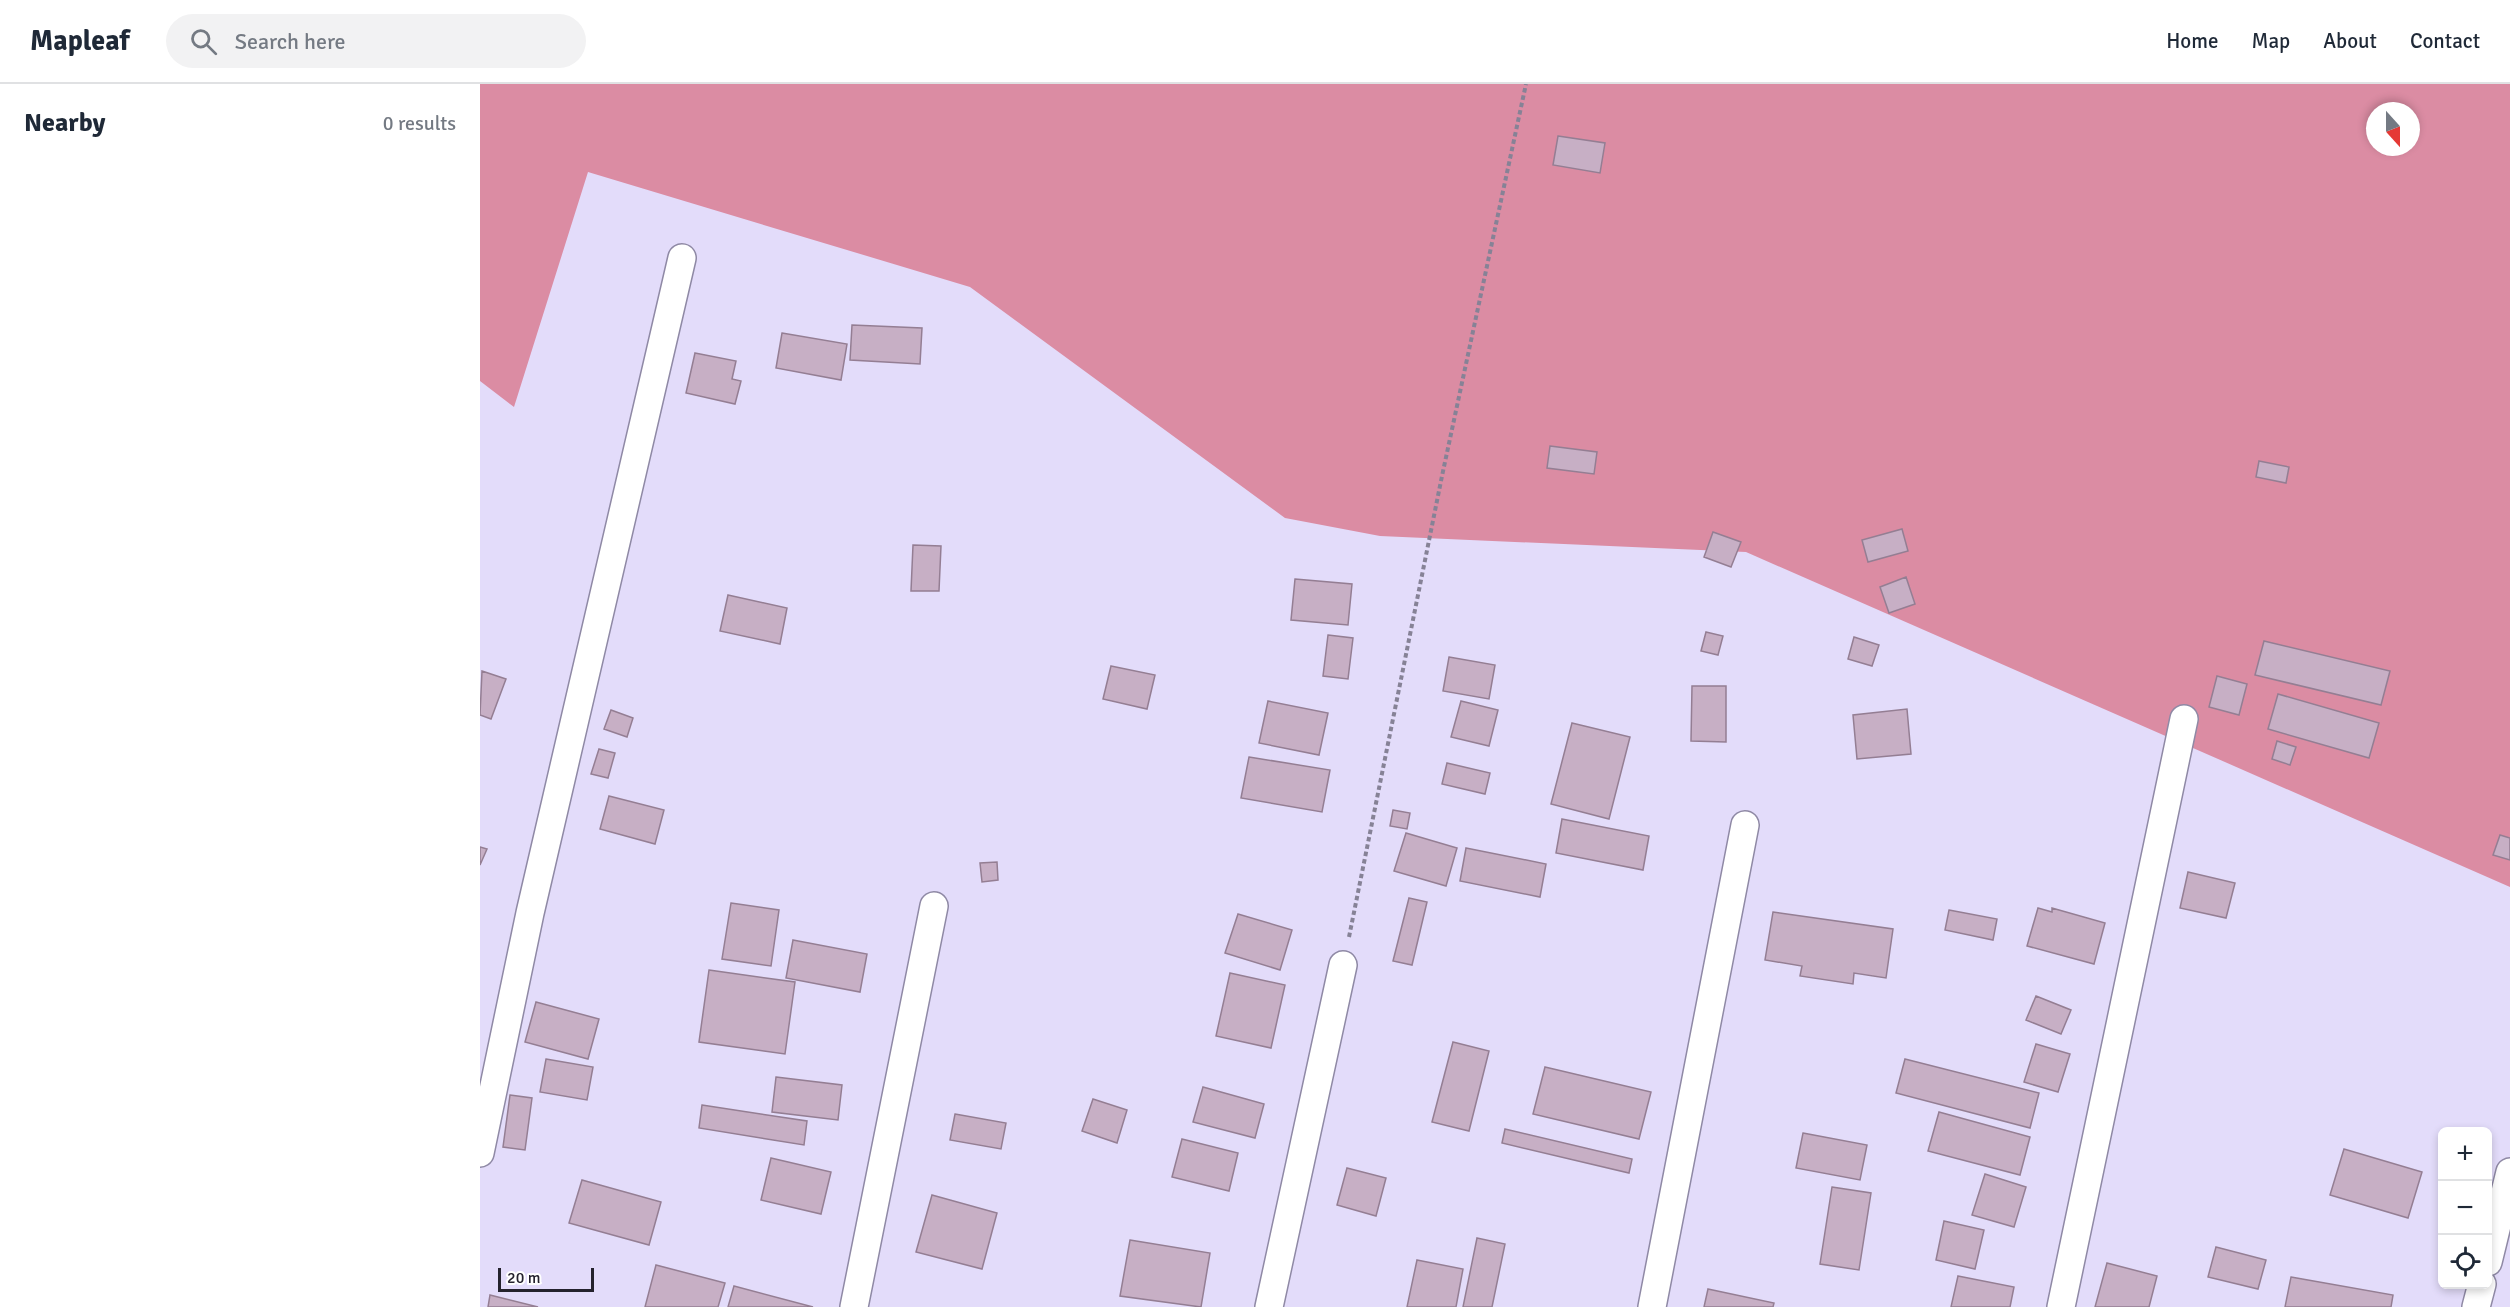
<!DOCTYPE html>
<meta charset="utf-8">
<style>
:root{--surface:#fff;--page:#f2f2f3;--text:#1f2937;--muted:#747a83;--line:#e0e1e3}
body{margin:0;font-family:Signika,sans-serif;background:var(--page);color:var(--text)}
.controls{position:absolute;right:18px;bottom:18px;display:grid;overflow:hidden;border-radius:9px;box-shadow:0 3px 9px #0003}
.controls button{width:54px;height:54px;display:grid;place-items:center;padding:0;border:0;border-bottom:2px solid var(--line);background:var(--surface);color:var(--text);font:30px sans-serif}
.compass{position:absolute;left:1886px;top:18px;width:54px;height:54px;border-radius:50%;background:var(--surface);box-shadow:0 3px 9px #0003;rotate:159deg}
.scale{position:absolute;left:18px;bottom:15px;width:96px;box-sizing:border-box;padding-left:6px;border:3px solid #24222d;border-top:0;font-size:16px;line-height:21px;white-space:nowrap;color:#24222d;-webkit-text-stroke:4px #fff;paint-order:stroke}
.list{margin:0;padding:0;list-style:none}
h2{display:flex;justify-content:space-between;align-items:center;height:78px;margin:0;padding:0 24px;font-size:26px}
h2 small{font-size:20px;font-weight:400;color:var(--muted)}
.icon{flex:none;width:33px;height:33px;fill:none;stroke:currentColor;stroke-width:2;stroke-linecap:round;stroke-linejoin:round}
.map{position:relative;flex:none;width:2030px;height:1223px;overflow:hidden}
header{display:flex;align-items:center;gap:36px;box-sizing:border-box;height:84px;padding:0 30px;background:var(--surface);border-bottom:2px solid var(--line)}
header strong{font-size:28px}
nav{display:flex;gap:33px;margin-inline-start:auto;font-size:21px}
.search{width:420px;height:54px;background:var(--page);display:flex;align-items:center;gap:15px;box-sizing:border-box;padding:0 21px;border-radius:33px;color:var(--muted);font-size:22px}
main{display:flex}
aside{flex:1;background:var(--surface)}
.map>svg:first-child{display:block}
.forest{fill:#db8ca3;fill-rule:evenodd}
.building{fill:#c7afc5;stroke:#947e93;stroke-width:1.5}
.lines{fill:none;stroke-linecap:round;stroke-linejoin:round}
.minor-casing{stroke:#8f89a5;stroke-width:30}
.path{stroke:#868296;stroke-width:4;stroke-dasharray:4.5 3;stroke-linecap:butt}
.minor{stroke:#fff;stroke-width:27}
</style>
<header>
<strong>Mapleaf</strong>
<div class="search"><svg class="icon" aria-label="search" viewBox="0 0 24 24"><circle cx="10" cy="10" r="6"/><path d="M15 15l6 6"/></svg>Search here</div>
<nav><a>Home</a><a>Map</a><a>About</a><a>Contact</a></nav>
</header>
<main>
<aside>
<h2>Nearby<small>0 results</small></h2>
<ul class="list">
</ul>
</aside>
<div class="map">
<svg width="2030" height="1223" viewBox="0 0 2030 1223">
<rect width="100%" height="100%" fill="#e3dcfa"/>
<path class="forest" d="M 0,0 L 2030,0 L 2030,803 L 1266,468 L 900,452 L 805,434 L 490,203 L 108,88 L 34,323 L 0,297 ZM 1895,27 L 1931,27 L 1931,63 L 1895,63 Z"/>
<path class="building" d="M 1078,52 L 1125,59 L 1120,89 L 1073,81 Z
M 372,241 L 442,244 L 440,280 L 370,276 Z
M 302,249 L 367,260 L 361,296 L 296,284 Z
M 215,269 L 256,277 L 252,295 L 261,297 L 255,320 L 206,309 Z
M 1070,362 L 1117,368 L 1114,390 L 1067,384 Z
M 1779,377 L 1809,383 L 1806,399 L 1776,393 Z
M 1422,445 L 1428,467 L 1388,478 L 1382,456 Z
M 1233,448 L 1261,458 L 1251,483 L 1224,473 Z
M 433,461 L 461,462 L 459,507 L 431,507 Z
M 1426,493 L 1435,520 L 1409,529 L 1400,503 Z
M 815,495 L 872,500 L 868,541 L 811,536 Z
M 248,511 L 307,524 L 300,560 L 240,547 Z
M 1226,548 L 1243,552 L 1238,571 L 1221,567 Z
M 848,551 L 873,554 L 868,595 L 843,592 Z
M 1374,553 L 1399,561 L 1392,582 L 1368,575 Z
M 1784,557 L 1910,587 L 1901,621 L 1775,591 Z
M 969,573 L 1015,581 L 1009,615 L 963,607 Z
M 631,582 L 675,591 L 667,625 L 623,615 Z
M 2,587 L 26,595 L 11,635 L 0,631 Z
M 1737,592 L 1767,600 L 1759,631 L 1729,623 Z
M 1212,602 L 1246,602 L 1246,658 L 1211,657 Z
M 1798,610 L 1899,639 L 1889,674 L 1788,645 Z
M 788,617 L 848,629 L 839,671 L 779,659 Z
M 981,617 L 1018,626 L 1009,662 L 971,653 Z
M 1427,625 L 1431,670 L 1377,675 L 1373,631 Z
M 131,626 L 153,634 L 147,653 L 124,645 Z
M 1092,639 L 1150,653 L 1129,735 L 1071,720 Z
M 1797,657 L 1816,663 L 1810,681 L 1792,675 Z
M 119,665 L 135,669 L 128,694 L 111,690 Z
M 769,673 L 850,686 L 842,728 L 761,714 Z
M 967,679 L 1010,689 L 1005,710 L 962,700 Z
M 129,712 L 184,726 L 175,760 L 120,745 Z
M 913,726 L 930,729 L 927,745 L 910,742 Z
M 1082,735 L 1169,752 L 1163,786 L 1076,769 Z
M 926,749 L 977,764 L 966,802 L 914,787 Z
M 2020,751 L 2030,754 L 2030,776 L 2013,771 Z
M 0,763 L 7,765 L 0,781 Z
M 986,764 L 1066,780 L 1060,813 L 980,797 Z
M 517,778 L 518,796 L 502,798 L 500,779 Z
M 1708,788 L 1755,799 L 1746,834 L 1700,824 Z
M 929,814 L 947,818 L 932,881 L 913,877 Z
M 251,819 L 299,826 L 291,882 L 242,875 Z
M 1558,824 L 1572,828 L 1572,824 L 1625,839 L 1614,880 L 1547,862 Z
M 1469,826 L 1517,835 L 1513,856 L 1465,846 Z
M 1293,828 L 1413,845 L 1406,894 L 1374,889 L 1373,900 L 1320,892 L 1322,882 L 1285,876 Z
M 758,830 L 812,846 L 800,886 L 745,869 Z
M 313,856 L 387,870 L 380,908 L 306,894 Z
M 229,886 L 315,898 L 305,970 L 219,958 Z
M 750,889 L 805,901 L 791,964 L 736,952 Z
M 1556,912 L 1591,926 L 1581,950 L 1546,936 Z
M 56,918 L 119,935 L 108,975 L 45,958 Z
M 973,958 L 1009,967 L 989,1047 L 952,1038 Z
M 1556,960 L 1590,970 L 1578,1008 L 1544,998 Z
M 66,975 L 113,983 L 107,1016 L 60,1008 Z
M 1425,975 L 1559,1009 L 1550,1044 L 1416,1009 Z
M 1065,983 L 1171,1008 L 1159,1055 L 1053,1030 Z
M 296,993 L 362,1001 L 358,1036 L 292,1028 Z
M 723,1003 L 784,1020 L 775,1054 L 713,1038 Z
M 30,1011 L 52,1014 L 45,1066 L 23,1063 Z
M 613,1015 L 647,1026 L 637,1059 L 602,1047 Z
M 222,1021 L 327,1037 L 324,1061 L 219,1044 Z
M 1459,1028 L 1550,1053 L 1540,1091 L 1448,1067 Z
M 475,1030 L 526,1039 L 521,1065 L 470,1056 Z
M 1025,1045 L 1152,1075 L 1149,1089 L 1022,1059 Z
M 1323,1049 L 1387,1061 L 1380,1096 L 1316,1084 Z
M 702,1055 L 758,1069 L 749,1107 L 692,1093 Z
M 1864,1065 L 1942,1088 L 1928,1134 L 1850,1111 Z
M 291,1074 L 351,1088 L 341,1130 L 281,1116 Z
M 867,1084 L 906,1094 L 896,1132 L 857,1121 Z
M 1505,1090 L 1546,1103 L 1534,1143 L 1492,1131 Z
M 102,1096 L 181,1118 L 169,1161 L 89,1139 Z
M 1352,1103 L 1391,1109 L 1379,1186 L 1340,1180 Z
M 452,1111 L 517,1129 L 502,1185 L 436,1168 Z
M 1464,1137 L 1504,1146 L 1495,1185 L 1456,1176 Z
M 997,1154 L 1025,1160 L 1012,1223 L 983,1223 Z
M 650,1156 L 730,1169 L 721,1223 L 640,1212 Z
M 1736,1163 L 1786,1176 L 1778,1205 L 1728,1193 Z
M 937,1176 L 983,1185 L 976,1223 L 927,1223 Z
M 1627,1179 L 1677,1192 L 1669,1223 L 1615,1223 Z
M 176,1181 L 245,1199 L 238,1223 L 165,1223 Z
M 1478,1192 L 1534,1203 L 1530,1223 L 1471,1223 Z
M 1811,1193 L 1913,1211 L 1911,1223 L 1805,1223 Z
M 254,1202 L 333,1223 L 248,1223 Z
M 1228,1205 L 1294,1219 L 1293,1223 L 1224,1223 Z
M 10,1211 L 58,1223 L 8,1223 Z"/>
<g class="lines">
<defs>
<path id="minor" d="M 0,1069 L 50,829 L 202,174
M 2008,1178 L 2030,1088
M 374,1223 L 454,822
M 789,1223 L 863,881
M 1172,1223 L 1265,741
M 1581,1223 L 1704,635
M 1996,1223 L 2002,1200"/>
</defs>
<use href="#minor" class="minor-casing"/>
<path class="path" d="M 869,853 L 962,392 L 1046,0"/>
<use href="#minor" class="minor"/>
</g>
</svg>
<div class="controls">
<button>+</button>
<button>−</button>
<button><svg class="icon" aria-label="locate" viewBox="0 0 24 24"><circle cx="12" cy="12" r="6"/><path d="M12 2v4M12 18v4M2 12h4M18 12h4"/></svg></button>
</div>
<svg class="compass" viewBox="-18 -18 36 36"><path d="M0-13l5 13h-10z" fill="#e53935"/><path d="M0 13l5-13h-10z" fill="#747a83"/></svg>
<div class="scale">20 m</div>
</div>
</main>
